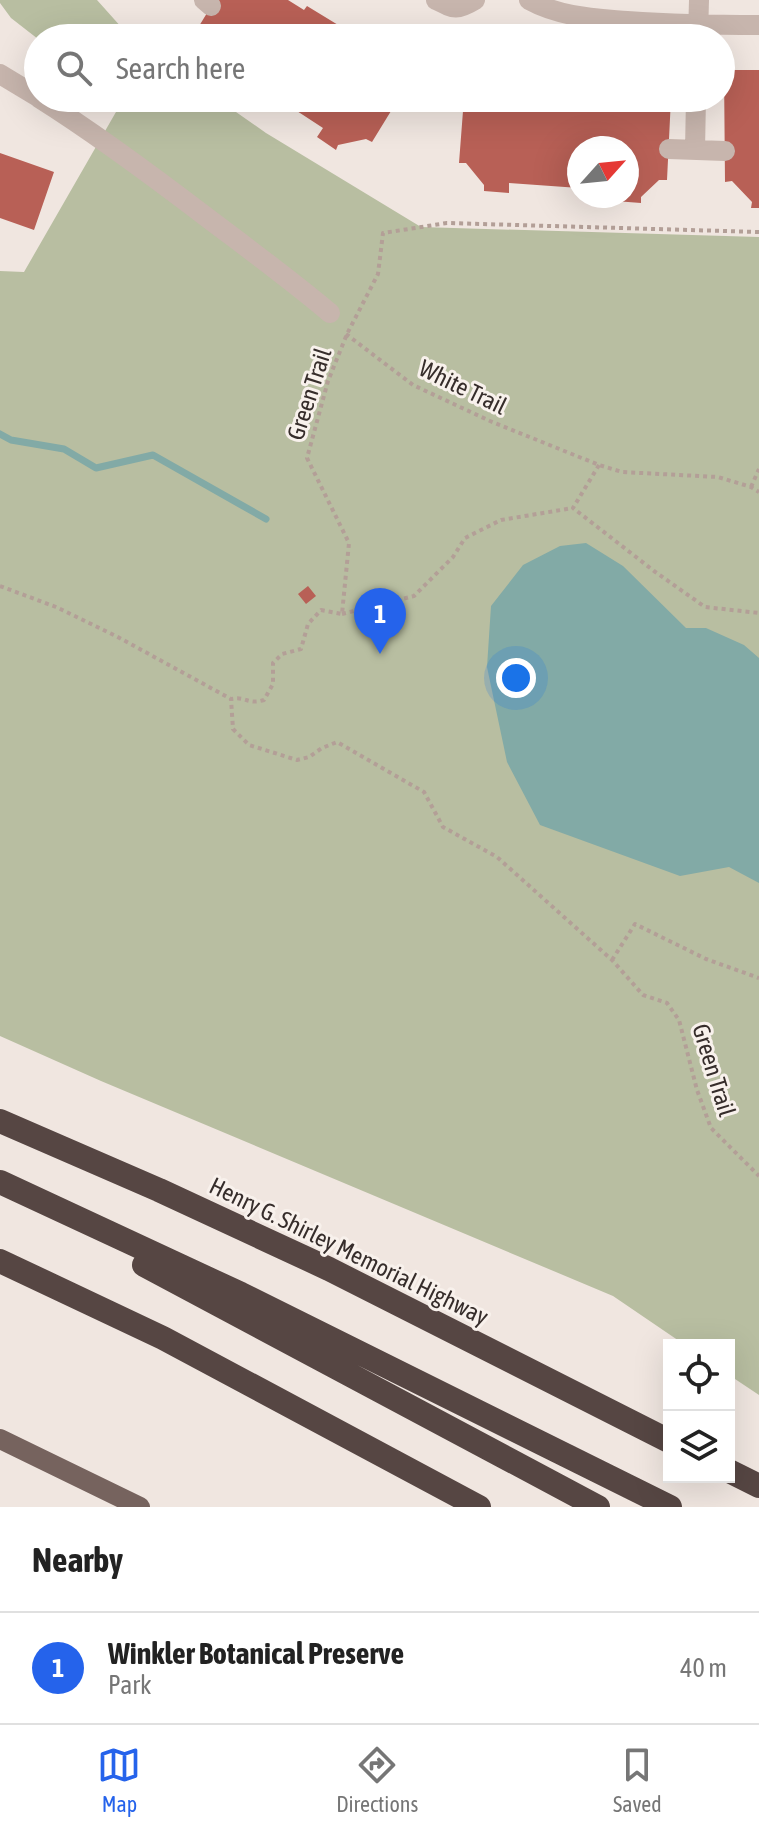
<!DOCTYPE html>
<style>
:root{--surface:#fff;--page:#f2f2f2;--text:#222;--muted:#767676;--line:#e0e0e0;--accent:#2563eb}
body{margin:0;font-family:"Asap Condensed",sans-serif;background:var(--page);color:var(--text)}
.controls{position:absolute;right:24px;bottom:24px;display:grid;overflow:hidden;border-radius:0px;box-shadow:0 8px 32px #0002}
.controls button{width:72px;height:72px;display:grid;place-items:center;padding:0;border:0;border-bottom:2px solid var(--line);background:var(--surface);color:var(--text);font:40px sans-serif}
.compass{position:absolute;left:567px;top:136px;width:72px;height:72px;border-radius:50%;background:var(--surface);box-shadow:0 8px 32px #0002;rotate:63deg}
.you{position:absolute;left:516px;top:678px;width:28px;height:28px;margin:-20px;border:6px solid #fff;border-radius:50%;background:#1a73e8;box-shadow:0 0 0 12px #1a73e833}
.badge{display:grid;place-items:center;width:52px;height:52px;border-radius:50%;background:var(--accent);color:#fff;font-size:26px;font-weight:700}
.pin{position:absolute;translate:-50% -66px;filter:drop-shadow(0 2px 4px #0008)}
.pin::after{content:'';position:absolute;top:42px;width:28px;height:24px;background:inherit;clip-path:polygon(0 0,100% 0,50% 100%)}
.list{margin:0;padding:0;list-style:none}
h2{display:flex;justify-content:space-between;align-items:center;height:104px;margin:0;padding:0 32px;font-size:34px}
h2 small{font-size:26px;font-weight:400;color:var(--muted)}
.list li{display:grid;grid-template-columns:52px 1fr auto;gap:24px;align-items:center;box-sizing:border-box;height:112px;padding:0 32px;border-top:2px solid var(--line)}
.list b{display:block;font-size:30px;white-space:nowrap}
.list p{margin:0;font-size:26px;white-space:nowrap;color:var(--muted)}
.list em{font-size:26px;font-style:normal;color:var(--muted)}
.icon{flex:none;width:44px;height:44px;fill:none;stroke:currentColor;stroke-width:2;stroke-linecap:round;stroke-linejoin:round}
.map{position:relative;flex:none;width:759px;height:1507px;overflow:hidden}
.search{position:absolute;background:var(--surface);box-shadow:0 8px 32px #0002;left:24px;right:24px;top:24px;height:88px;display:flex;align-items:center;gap:20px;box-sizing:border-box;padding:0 28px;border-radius:44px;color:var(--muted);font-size:30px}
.sheet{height:216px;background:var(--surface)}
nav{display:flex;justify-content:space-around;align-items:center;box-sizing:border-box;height:112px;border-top:2px solid var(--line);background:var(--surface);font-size:22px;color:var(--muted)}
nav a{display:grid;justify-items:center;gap:4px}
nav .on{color:var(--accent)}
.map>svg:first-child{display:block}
.green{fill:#b8bea1}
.water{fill:#82aaa6}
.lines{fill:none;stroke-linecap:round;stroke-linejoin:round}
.stream{stroke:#82aaa6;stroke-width:7}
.building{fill:#b86056}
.path{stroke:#b39f97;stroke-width:4;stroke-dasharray:4 4;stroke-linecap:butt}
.minor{stroke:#c7b5ad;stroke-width:20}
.major{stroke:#76635e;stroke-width:20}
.highway{stroke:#564643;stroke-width:24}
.labels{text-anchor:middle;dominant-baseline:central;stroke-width:6;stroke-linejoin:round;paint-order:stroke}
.street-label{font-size:24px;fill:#362d2b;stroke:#f8f1ec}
</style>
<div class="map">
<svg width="759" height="1507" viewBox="0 0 759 1507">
<rect width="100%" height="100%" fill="#f0e6e0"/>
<path class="green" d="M 0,0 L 97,0 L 131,38 L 38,39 L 11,18 L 0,3 Z
M 112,98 L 216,98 L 266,133 L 421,227 L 759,237 L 759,1395 L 729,1375 L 729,1345 L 685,1345 L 613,1296 L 101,1081 L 0,1036 L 0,271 L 24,272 L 120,105 Z"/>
<path class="water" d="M 586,543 L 623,566 L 686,628 L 706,628 L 744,645 L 759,658 L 759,883 L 729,867 L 680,876 L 540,825 L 507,762 L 487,667 L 491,606 L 523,565 L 560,546 Z"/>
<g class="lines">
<path class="stream" d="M 0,434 L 11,440 L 64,449 L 96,468 L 153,455 L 266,519"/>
</g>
<path class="building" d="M 215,0 L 288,0 L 304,10 L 307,6 L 348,31 L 345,36 L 348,38 L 204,38 L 203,35 L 196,31 Z
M 389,24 L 412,38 L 380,38 Z
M 724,70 L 759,70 L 759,208 L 751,208 L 752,202 L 732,181 L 725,182 Z
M 277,98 L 399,98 L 372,142 L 366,139 L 338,145 L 336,150 L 317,137 L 323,128 Z
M 464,98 L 671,98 L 667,180 L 659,180 L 641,197 L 641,203 L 615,201 L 616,196 L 627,196 L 627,148 L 579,148 L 579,188 L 509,183 L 509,193 L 484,191 L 484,185 L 466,163 L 459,163 Z
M 0,153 L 54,172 L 34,230 L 0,218 Z
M 308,586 L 316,596 L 306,604 L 298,594 Z"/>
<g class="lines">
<path class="path" d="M 759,232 L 447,223 L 383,233 L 378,274 L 347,334 L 328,381 L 307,458 L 349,543 L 342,614 L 321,610 L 308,624 L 301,649 L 282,654 L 273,663 L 273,684 L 264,700 C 247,705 247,696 231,699 L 233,729 L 249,745 L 297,760 L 309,757 L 322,748 L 337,742 L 424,792 L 443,827 L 497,857 L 612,960 L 643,995 L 667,1003 L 679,1020 L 697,1090 L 711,1128 L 759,1176
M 346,334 L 413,385 L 490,421 L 599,465 L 622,472 L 718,477 L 751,487 L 759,492
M 599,465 L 573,508 L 654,571 L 705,607 L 759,613
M 751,487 L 759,469
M 0,586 L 56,607 L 116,636 L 231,699
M 342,614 L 414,596 L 453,557 L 465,538 L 501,520 L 573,508
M 612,960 L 635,924 L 706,959 L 759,978"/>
<path class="minor" d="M 204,0 L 211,6
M 436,0 C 454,9 457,11 475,0
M 529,0 C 560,17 593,18 627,21 C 671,24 715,25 759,25
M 698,36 L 699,0
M 0,74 L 38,97
M 39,98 C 98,135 154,177 209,219 C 250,250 291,280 330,313
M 669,149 L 725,151
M 695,150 L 696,98"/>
<path class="major" d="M 0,1439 L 140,1507"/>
<path class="highway" d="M 0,1121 L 159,1190 L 329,1269 L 669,1441
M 0,1182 L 241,1294 L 670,1507
M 0,1261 L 163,1338 L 479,1507
M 144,1265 L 598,1507
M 729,1471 L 759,1486"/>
</g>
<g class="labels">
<g class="street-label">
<text transform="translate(463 387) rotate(26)">White Trail</text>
<text transform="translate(309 394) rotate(-72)">Green Trail</text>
<text transform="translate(714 1070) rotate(73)">Green Trail</text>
<text transform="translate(349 1251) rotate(26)">Henry G. Shirley Memorial Highway</text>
</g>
</g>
</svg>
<div class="controls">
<button><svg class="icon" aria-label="locate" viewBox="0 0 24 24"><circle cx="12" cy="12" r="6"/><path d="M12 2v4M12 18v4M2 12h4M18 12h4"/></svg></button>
<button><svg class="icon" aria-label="layers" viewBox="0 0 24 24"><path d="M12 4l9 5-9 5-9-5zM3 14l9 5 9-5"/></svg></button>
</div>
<svg class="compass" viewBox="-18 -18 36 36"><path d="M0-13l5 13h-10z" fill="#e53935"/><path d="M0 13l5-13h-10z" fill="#767676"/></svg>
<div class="you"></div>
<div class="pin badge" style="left:380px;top:654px">1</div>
<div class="search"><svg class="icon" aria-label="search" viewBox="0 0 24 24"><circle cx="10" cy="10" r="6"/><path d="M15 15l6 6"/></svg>Search here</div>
</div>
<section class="sheet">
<h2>Nearby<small></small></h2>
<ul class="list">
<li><span class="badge">1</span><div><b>Winkler Botanical Preserve</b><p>Park</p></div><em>40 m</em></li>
</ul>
</section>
<nav>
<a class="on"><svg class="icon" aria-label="map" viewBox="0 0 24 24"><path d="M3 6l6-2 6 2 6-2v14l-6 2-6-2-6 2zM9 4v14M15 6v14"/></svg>Map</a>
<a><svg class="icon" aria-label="directions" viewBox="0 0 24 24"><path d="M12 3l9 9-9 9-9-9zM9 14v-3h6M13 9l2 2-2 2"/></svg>Directions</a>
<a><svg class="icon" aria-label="saved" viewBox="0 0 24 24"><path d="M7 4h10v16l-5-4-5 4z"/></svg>Saved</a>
</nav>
